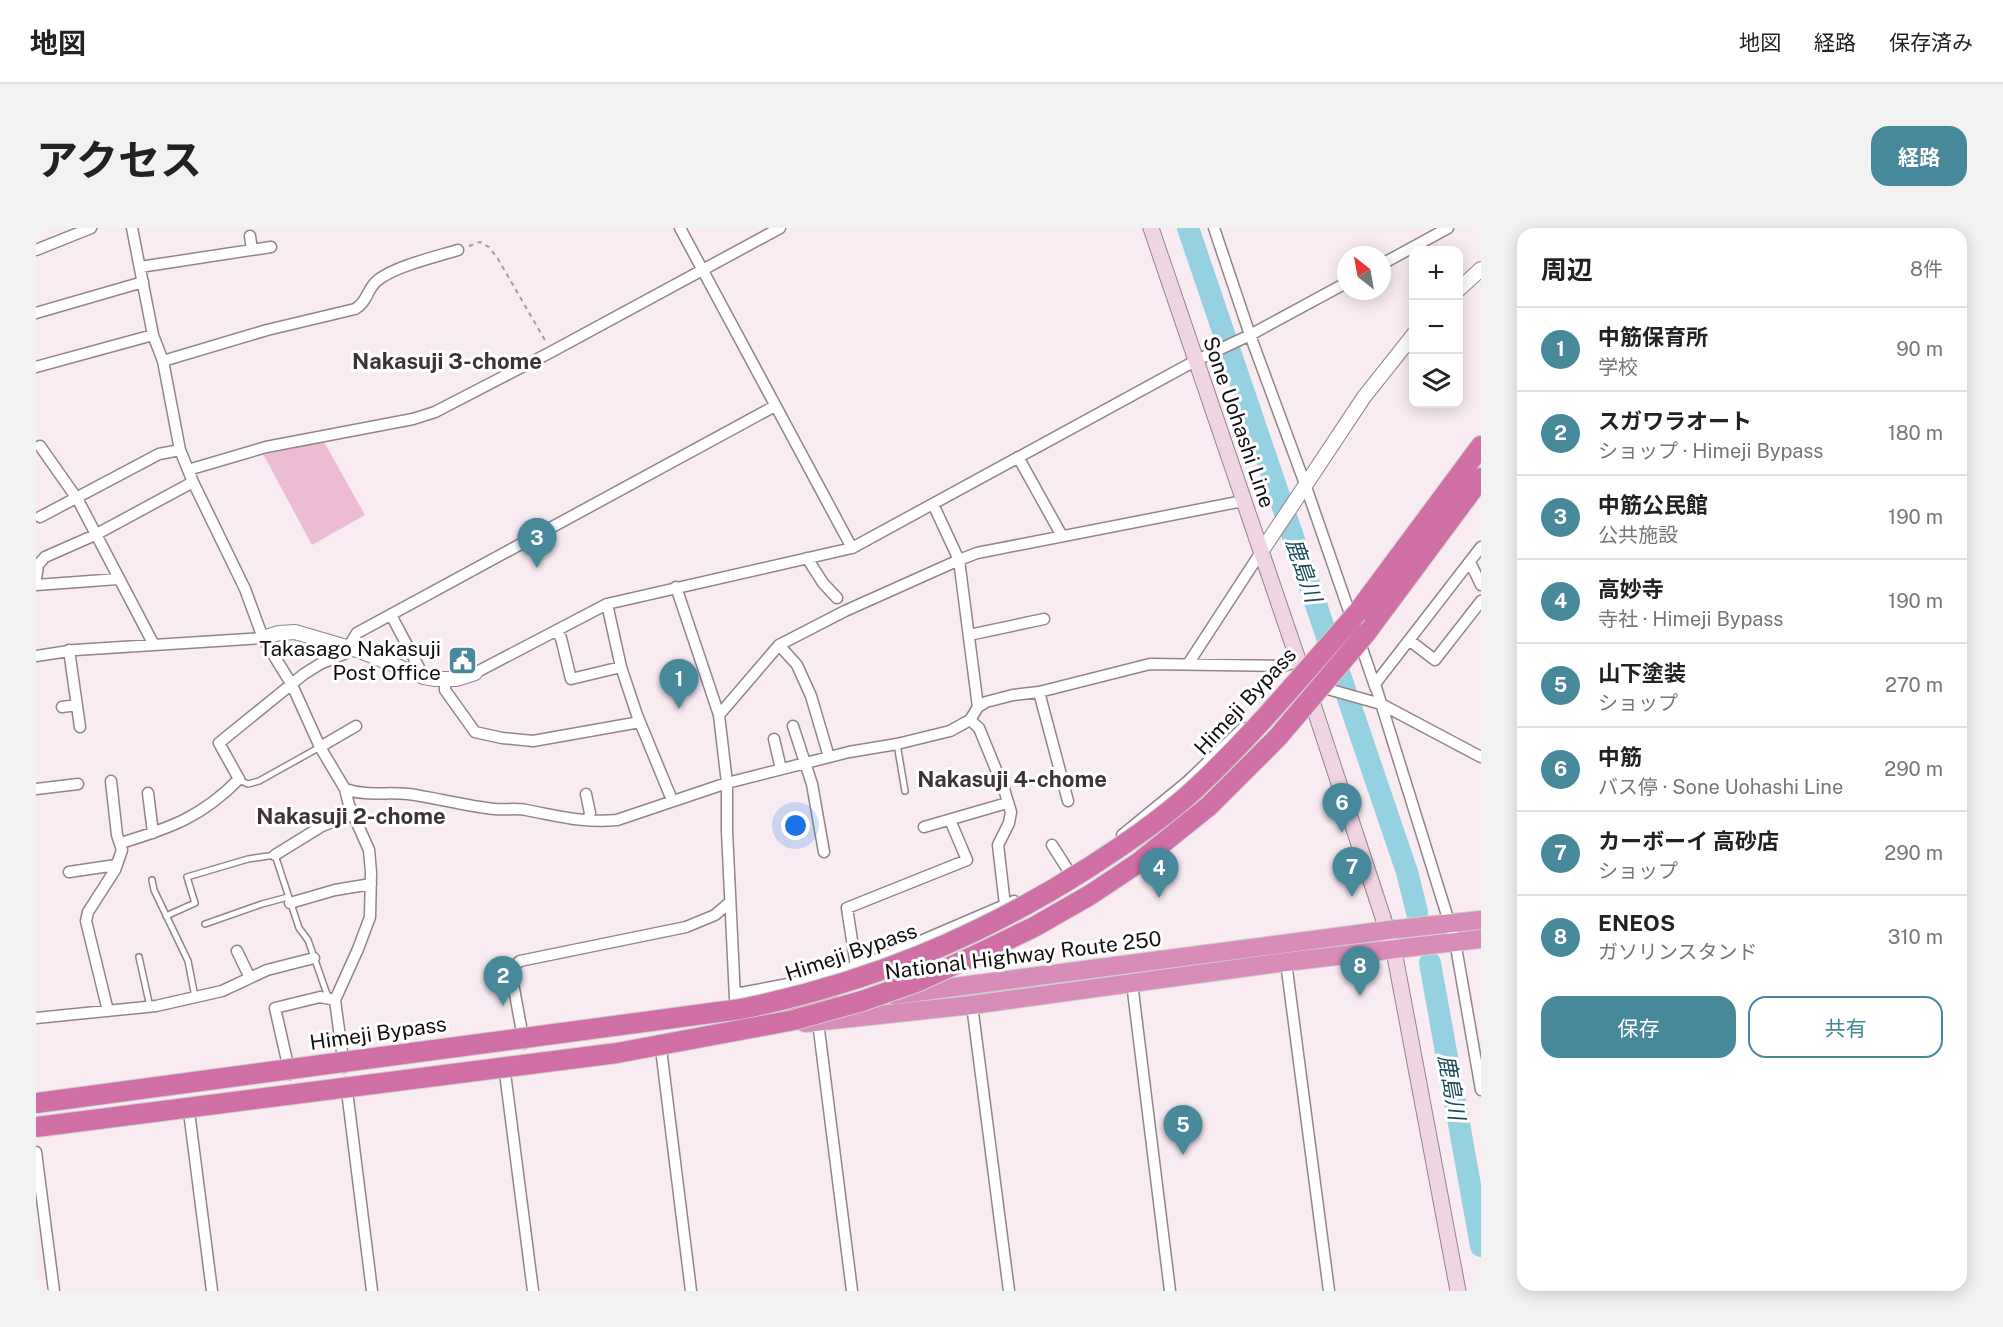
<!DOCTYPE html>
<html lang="ja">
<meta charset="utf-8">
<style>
:root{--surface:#fff;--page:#f2f2f2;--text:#222;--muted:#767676;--line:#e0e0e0;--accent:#47899a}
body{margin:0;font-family:"Public Sans","Noto Sans JP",sans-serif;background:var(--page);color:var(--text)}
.controls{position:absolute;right:18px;top:18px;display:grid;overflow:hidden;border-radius:12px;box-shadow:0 3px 15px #0003}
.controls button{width:54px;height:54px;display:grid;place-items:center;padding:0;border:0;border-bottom:2px solid var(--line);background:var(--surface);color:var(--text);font:30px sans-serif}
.compass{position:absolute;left:1301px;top:18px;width:54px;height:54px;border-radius:50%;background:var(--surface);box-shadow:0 3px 15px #0003;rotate:329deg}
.you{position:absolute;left:760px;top:598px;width:21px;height:21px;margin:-15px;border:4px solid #fff;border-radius:50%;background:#1a73e8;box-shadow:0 0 0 9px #1a73e833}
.badge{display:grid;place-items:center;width:39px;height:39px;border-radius:50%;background:var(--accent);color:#fff;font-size:20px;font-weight:700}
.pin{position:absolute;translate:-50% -50px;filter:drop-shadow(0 2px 3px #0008)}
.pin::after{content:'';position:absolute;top:32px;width:21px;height:18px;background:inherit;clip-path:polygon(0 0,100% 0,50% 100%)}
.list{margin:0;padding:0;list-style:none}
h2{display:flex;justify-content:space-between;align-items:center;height:78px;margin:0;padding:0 24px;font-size:26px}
h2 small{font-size:20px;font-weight:400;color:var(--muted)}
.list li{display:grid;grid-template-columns:39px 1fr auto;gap:18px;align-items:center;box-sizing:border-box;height:84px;padding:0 24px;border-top:2px solid var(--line)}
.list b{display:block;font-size:22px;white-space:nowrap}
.list p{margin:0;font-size:20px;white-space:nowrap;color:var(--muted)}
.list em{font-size:20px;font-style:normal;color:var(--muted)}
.actions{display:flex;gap:12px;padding:18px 24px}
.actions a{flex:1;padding:14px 0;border:2px solid var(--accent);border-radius:18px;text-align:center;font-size:21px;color:var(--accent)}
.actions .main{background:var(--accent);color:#fff}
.icon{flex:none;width:33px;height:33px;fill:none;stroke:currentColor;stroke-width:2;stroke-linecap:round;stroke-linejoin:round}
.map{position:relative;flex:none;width:1445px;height:1063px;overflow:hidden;border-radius:18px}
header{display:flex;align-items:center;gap:36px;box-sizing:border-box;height:84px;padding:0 30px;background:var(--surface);border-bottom:2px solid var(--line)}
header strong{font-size:28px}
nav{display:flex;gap:33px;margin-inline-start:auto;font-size:21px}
.intro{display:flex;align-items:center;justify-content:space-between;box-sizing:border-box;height:144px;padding:0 36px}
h1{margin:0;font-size:42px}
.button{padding:15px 27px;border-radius:18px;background:var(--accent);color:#fff;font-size:21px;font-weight:700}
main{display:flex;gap:36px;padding:0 36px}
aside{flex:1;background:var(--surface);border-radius:18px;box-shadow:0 3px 15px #0003}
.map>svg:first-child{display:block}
.green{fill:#ecbcd5}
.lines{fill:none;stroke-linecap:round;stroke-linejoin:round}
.river{stroke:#96d1e2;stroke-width:22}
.service-casing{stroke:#91858b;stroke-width:8}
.minor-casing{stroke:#91858b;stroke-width:13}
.tertiary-casing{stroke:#91858b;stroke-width:16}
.secondary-casing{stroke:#91858b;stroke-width:17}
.trunk-casing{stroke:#d0cfcf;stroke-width:20}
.motorway-casing{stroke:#d0cfcf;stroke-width:22}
.path{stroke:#a2989d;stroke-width:2;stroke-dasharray:4.5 4.5;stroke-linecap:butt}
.service{stroke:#fff;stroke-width:5}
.minor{stroke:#fff;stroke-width:10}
.tertiary{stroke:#fff;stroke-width:14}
.secondary{stroke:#f1d4e4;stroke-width:15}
.trunk{stroke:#d88cb8;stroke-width:18}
.motorway{stroke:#cf6fa6;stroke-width:20}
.motorway-bridge-casing{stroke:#d0cfcf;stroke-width:22;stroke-linecap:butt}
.motorway-bridge{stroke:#cf6fa6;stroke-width:20}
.labels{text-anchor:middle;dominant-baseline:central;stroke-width:6;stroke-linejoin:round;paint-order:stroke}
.street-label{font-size:21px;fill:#130f11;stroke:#fff}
.poi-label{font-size:21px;fill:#130f11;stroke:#fff;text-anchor:end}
.neighbourhood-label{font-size:22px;font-weight:bold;fill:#3d3238;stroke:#fff}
.water-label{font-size:22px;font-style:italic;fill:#194c58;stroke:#fff}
</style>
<header>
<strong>地図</strong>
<nav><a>地図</a><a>経路</a><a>保存済み</a></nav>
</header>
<div class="intro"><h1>アクセス</h1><a class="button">経路</a></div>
<main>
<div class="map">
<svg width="1445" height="1063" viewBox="0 0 1445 1063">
<rect width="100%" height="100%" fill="#f8ebf1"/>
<path class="green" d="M 288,214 L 329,287 L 276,317 L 227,226 Z"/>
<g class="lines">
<path class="river" d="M 1152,0 L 1371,644 L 1381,684
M 1394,735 L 1445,1018"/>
<defs>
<path id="service" d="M 861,516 L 869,563
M 203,552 L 212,556 L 223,553 L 284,519
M 116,652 L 118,662 L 152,733 L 159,769
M 130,688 L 159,675 L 151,649 L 212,631 L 239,627 L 263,700 L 272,712 L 292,769
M 169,696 L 226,676 L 252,669
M 103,729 L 114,779"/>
<path id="minor" d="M 96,0 L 117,107 L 127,133 L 144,222 L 157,254 L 209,361 L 227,410 L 256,457 L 284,519 L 309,561 L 313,577 L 333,622 L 335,644 L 334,689 L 322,721 L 299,772 L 308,839
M 644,0 L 816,320
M 1178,0 L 1214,107 L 1269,256 L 1340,461
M 214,8 L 216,22
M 0,22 L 55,0
M 1346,36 L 1412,0
M 104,39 L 235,19
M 0,85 L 107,54
M 127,133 L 231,102 L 319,81 C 332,74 331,60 342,52 C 360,38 399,29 422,22
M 0,139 L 117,107
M 4,218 L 42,272 L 118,417
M 982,229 L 1026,308
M 152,242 L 230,219 L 377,191 L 399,184 L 515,124 L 744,0
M 897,276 L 923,332 L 942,479
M 4,289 L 123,226 L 144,222
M 1445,319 L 1339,456 L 1419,713 L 1445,862
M 771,330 L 787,355 L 801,370
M 1434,334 L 1445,357
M 0,351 L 2,337 L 9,329 L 59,307 L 157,254
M 0,357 L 82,351
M 640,359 L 683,487 L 691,555 L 691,603 L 699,771
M 571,376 L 585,439 L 601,487 L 636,572
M 355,387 L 388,449
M 520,403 L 525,410 L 535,451 L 585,439
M 933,407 L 1008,391
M 1373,412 L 1399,432 L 1445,373
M 743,417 L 761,437 L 775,468 L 793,529
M 33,422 L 44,499
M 0,428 L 39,422 L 227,410
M 1152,436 L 1225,324
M 439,445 L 571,376 L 816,320 L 1159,133 L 1214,107 L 1310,55
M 409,452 L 409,462 L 439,504 L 466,510 L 497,513 L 604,494
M 1282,461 L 1288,460 L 1345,476 L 1445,529
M 1003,464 L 1032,573
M 26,479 L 41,477
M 683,487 L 743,417 L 809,383 L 923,332 L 941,325 L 1207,273
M 934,492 L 943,500 L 968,561 L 975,584 L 973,595 L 962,617 L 969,677
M 757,498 L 776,556 L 788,624
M 738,511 L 745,541
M 284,519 L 320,498
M 0,561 L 42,556
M 309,561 C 329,568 351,564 372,566 C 401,570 429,578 458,581 C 469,582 480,580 490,582 C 523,588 546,595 581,592 L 691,555 L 813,524 L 861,516 L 914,503 L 934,492 L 942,479 L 950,474 L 977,467 L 1003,464 L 1114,436 L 1248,438 L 1262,433
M 112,565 L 117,605
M 550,566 L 554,585 L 552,592
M 888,599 L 971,575
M 1086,607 L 1152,553 L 1207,500
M 85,615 C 134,600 166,589 203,551 L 183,515 L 268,446 L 284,436 L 308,426 L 321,405 L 739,178
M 1016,617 L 1032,642
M 239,627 L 286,598 L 317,586
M 33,644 L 80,637
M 254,675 L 299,662 L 335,656
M 201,723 L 214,750
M 1250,734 L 1293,1063
M 820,738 L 811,680 L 931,632 L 914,592
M 1096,755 L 1134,1063
M 699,766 L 752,756 L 804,743 L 845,730 L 978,673
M 936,777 L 973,1063
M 72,783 L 50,693 L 52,684 L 79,642 L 86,622 L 81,607 L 75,553
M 0,790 L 120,778 L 186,763 L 231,742 L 278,730
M 782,794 L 816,1063
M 624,813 L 655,1063
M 488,815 L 476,750 L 478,738 L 484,733 L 650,699 L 679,687 L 694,674
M 468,837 L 497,1063
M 254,846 L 239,780 L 284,769 L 299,772
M 310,855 L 336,1063
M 152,876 L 176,1063
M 0,924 L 18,1063"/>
<path id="tertiary" d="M 1422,62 L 1445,41
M 1225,324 L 1328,169 L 1378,106
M 227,410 L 243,405 L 259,404 L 324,423 L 388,449 L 400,451 L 420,451 L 439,445"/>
<path id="secondary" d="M 1115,0 L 1272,461 L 1358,723 L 1422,1063"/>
<path id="trunk" d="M 858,767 L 1352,702 L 1445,692
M 724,784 L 795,775
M 769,795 L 936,777 L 1250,734 L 1445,711"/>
<path id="motorway" d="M 1321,385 L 1445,218
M 1330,405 L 1445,250"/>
</defs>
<use href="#service" class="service-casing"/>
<use href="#minor" class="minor-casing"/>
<use href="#tertiary" class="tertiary-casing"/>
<use href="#secondary" class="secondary-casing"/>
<use href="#trunk" class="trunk-casing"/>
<use href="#motorway" class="motorway-casing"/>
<path class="path" d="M 433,18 L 444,14 L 453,19 L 462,31 L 510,114"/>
<use href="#service" class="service"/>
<use href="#minor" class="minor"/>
<use href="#tertiary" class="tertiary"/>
<use href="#secondary" class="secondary"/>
<use href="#trunk" class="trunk"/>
<use href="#motorway" class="motorway"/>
<defs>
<path id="motorway-bridge" d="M 0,875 L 705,781 C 832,755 942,710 1052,640 C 1089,616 1125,592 1158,562 C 1217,507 1268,445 1321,385
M 0,899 L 581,825 L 758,792 L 826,773 L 883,753 L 940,727 L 998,699 L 1054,667 L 1102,635 L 1173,578 L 1242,509 L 1330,405"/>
</defs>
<use href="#motorway-bridge" class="motorway-bridge-casing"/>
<use href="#motorway-bridge" class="motorway-bridge"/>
</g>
<defs>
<symbol id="civic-square" viewBox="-11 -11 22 22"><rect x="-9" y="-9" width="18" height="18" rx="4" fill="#47899a" stroke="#fff"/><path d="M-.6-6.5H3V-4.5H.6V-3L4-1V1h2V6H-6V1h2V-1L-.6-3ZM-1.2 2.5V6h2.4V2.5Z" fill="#fff"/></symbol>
</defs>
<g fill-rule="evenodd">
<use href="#civic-square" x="410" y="416" width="33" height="33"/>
</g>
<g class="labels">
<g class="street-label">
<text transform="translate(1203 194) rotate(71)">Sone Uohashi Line</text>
<text transform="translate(1209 473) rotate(-47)">Himeji Bypass</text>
<text transform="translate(815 724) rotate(-19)">Himeji Bypass</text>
<text transform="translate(987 727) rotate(-7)">National Highway Route 250</text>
<text transform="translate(342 805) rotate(-8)">Himeji Bypass</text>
</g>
<g class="poi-label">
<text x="405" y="420">Takasago Nakasuji<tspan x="405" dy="24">Post Office</tspan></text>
</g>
<g class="neighbourhood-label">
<text x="411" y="133">Nakasuji 3-chome</text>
<text x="976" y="551">Nakasuji 4-chome</text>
<text x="315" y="588">Nakasuji 2-chome</text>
</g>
<g class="water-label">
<text transform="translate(1268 342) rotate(71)">鹿島川</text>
<text transform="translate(1416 859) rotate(80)">鹿島川</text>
</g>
</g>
</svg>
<div class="controls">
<button>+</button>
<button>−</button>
<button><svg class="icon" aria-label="layers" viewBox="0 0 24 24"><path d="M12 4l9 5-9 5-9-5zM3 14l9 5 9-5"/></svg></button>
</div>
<svg class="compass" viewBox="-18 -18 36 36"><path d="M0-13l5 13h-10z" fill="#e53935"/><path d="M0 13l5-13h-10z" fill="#767676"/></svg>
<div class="you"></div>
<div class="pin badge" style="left:643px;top:481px">1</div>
<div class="pin badge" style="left:467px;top:778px">2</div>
<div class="pin badge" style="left:501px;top:340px">3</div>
<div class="pin badge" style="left:1123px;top:670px">4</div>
<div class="pin badge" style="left:1147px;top:927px">5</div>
<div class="pin badge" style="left:1306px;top:605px">6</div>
<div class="pin badge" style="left:1316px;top:669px">7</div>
<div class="pin badge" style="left:1324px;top:768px">8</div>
</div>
<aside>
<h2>周辺<small>8件</small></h2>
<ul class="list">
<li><span class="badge">1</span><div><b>中筋保育所</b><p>学校</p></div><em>90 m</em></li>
<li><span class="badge">2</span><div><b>スガワラオート</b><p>ショップ · Himeji Bypass</p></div><em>180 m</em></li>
<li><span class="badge">3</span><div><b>中筋公民館</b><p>公共施設</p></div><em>190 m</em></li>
<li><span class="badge">4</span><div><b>高妙寺</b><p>寺社 · Himeji Bypass</p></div><em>190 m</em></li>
<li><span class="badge">5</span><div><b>山下塗装</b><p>ショップ</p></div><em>270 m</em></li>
<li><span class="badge">6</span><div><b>中筋</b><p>バス停 · Sone Uohashi Line</p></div><em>290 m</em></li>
<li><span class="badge">7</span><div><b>カーボーイ 高砂店</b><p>ショップ</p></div><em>290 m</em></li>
<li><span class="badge">8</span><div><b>ENEOS</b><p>ガソリンスタンド</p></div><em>310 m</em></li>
</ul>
<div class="actions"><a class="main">保存</a><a>共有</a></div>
</aside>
</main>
